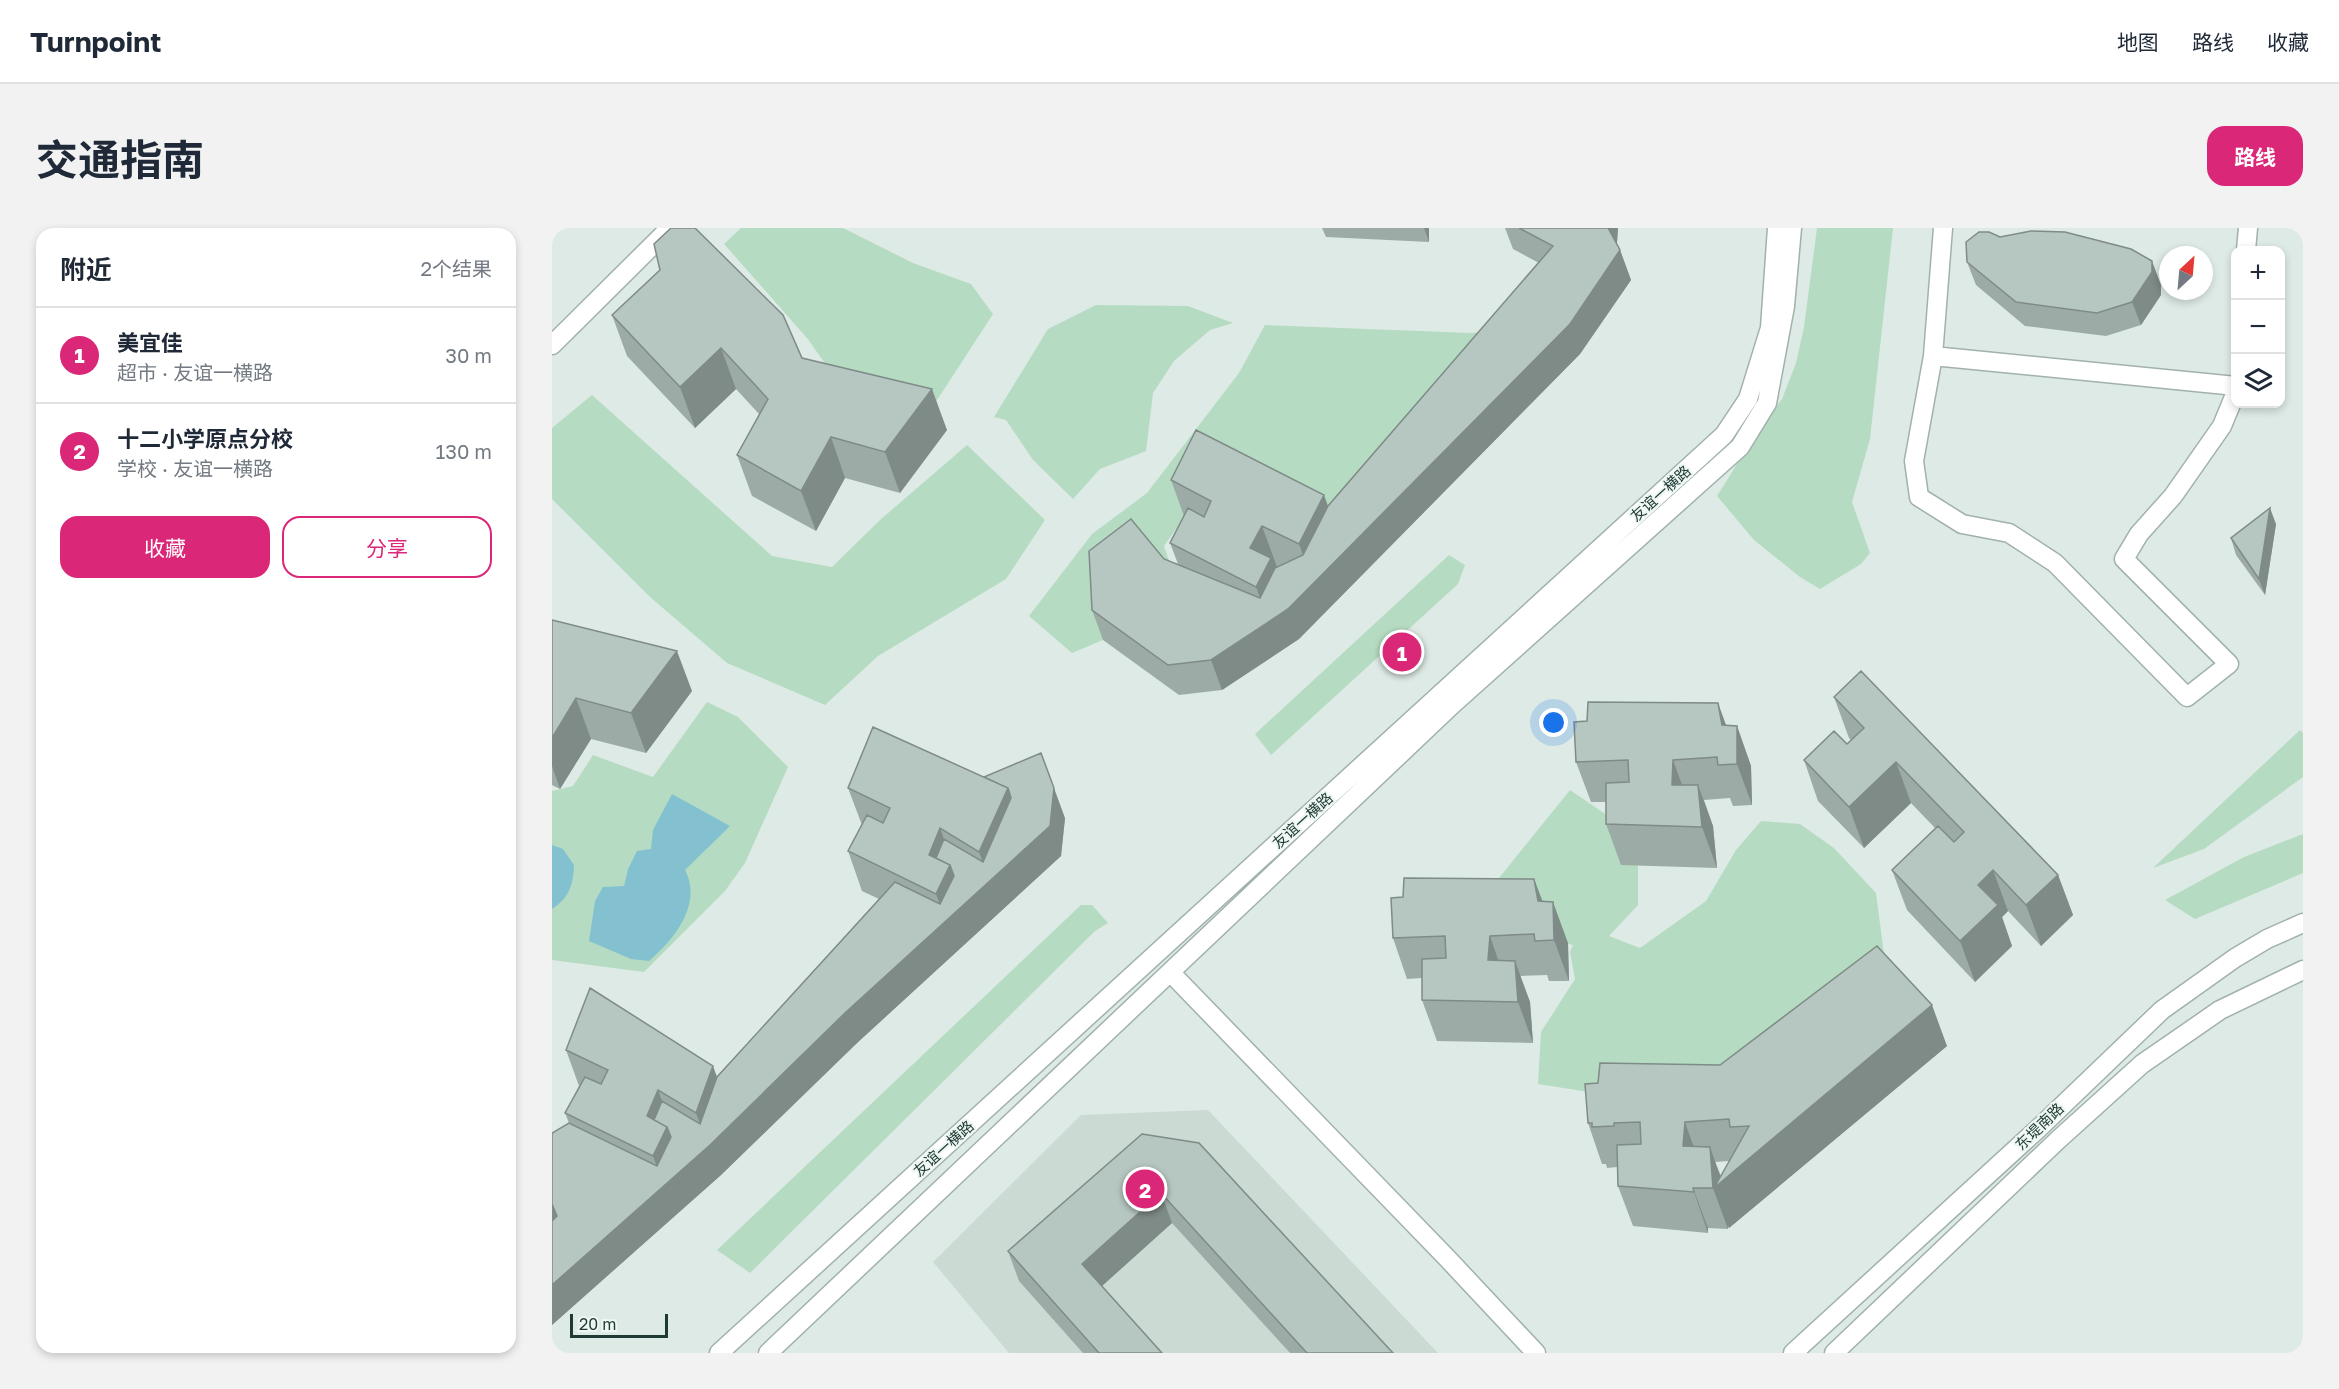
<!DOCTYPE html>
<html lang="zh">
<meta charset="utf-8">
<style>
:root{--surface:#fff;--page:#f2f2f3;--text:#1f2937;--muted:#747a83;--line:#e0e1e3;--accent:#db2777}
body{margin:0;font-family:"Golos Text","Noto Sans SC",sans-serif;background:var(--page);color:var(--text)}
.controls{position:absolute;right:18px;top:18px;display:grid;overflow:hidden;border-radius:12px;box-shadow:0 3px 9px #0003}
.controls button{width:54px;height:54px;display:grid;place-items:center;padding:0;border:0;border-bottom:2px solid var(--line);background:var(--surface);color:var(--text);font:30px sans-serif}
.compass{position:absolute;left:1607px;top:18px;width:54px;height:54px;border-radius:50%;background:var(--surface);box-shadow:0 3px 9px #0003;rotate:26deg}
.scale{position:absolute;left:18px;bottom:15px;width:98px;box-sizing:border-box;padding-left:6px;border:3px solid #1f3934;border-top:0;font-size:16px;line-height:21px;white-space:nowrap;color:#1f3934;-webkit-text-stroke:4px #eef7f3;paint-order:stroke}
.you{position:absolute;left:1002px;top:495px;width:21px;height:21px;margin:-15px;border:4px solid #fff;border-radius:50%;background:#1a73e8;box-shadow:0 0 0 9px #1a73e833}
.badge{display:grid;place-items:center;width:39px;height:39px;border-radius:50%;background:var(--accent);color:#fff;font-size:20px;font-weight:700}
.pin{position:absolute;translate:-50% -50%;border:3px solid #fff;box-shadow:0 2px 6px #0006}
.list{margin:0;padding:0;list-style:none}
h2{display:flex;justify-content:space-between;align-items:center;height:78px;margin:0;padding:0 24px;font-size:26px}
h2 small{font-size:20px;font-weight:400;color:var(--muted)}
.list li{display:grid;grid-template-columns:39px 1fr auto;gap:18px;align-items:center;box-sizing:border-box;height:96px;padding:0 24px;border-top:2px solid var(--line)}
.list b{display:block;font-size:22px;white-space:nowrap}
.list p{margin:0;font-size:20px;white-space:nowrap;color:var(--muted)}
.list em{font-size:20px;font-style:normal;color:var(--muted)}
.actions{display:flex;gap:12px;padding:18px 24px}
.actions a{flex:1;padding:14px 0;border:2px solid var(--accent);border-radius:18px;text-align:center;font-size:21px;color:var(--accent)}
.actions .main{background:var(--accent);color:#fff}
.icon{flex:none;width:33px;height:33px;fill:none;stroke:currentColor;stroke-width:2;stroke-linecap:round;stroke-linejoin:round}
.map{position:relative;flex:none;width:1751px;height:1125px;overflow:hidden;border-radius:18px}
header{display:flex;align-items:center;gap:36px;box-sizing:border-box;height:84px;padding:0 30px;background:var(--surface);border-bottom:2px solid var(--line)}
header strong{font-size:28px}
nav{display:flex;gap:33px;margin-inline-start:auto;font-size:21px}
.intro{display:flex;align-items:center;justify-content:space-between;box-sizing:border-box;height:144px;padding:0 36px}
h1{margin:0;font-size:42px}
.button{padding:15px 27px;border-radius:18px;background:var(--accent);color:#fff;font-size:21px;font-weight:700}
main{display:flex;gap:36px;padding:0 36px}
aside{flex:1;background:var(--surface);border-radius:18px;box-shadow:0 3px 9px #0003}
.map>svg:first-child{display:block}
.built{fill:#ccdad4}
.green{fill:#b5dcc2}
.water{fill:#83c1d1}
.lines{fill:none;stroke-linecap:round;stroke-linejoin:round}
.minor-casing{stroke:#a1b1ac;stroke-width:21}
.minor{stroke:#fff;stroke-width:18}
.wall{fill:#9daba6;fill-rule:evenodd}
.shaded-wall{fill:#7f8b87}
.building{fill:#b6c7c1;stroke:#7f8b87;stroke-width:1.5}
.labels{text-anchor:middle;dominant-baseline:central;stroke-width:4.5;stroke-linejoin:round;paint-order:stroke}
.street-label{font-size:15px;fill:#1f3934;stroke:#eef7f3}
</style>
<header>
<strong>Turnpoint</strong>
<nav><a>地图</a><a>路线</a><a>收藏</a></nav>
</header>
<div class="intro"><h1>交通指南</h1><a class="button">路线</a></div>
<main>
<aside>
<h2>附近<small>2个结果</small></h2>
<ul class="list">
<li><span class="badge">1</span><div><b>美宜佳</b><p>超市 · 友谊一横路</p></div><em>30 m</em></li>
<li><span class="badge">2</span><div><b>十二小学原点分校</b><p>学校 · 友谊一横路</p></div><em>130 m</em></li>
</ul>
<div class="actions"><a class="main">收藏</a><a>分享</a></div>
</aside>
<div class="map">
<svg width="1751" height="1125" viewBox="0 0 1751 1125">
<rect width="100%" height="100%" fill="#deeae5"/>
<path class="built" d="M 656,882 L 886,1125 L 457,1125 L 381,1034 L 529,887 Z"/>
<path class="green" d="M 189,0 L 291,0 L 361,35 L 419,56 L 441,86 L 376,186 L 289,158 L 255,110 L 172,16 Z
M 1265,0 L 1341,0 L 1318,211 L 1300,274 L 1318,325 L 1309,336 L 1268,361 L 1248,349 L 1202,312 L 1165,268 L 1205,204 L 1230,171 L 1244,135 L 1252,99 Z
M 544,77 L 636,78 L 681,95 L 658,102 L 622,133 L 601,165 L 594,223 L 548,241 L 521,271 L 481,232 L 454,192 L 442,189 L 496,101 Z
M 713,97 L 920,105 L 953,101 L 790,286 L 740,254 L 644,273 L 612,318 L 618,336 L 551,412 L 520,425 L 477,388 L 540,306 L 595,265 L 687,145 Z
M 40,167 L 220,328 L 280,339 L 328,292 L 415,217 L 493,292 L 454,351 L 326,428 L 273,477 L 175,435 L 98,369 L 0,271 L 0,200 Z
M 897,327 L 913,337 L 906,356 L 719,527 L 703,506 Z
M 155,474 L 186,489 L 236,539 L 193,635 L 173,663 L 92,744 L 0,732 L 0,563 L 21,558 L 41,527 L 101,549 Z
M 1748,502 L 1751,505 L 1751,549 L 1652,621 L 1601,640 Z
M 1018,562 L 1068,596 L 1086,637 L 1086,677 L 1057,708 L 1088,720 L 1154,673 L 1184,622 L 1209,593 L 1248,596 L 1282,620 L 1324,665 L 1332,726 L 1224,840 L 1056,867 L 986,856 L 989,804 L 1023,751 L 1018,724 L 1021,717 L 914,691 Z
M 1751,606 L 1751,645 L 1643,691 L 1613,672 L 1692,629 Z
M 529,677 L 540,677 L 556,695 L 543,703 L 198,1045 L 165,1022 Z"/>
<path class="water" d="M 120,566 L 178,598 L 133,642 C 151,676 122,712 97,733 L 79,731 L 37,713 L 43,673 L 51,659 L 72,658 L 76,641 L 85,623 L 99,621 L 101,602 Z
M 0,617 L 11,621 L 22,637 C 21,657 18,669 0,681 Z"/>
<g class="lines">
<defs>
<path id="minor" d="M 1391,0 L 1381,128 L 1684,158
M 1694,22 L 1696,0
M 0,117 L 118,0
M 1381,128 L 1362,233 L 1367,269 L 1410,296 L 1457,305 L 1503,335 L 1635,469 L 1677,436 L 1572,331 L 1587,306 L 1621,268 L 1670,198 L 1684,164
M 618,744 L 895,1030 L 984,1125
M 167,1125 L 1172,207 L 1196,171 L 1218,100 L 1225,0
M 216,1125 L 901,476 L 1188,219 L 1215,175 L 1233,78 L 1240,0
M 1241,1125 L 1489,898 L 1610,782 L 1683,730 L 1715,711 L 1751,695
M 1282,1125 L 1507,911 L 1590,836 L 1668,782 L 1751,742"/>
</defs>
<use href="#minor" class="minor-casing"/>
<use href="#minor" class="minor"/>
</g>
<path class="wall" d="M 770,0 L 877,0 L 877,14 L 774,9 Z
M 953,0 L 1066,0 L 1065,16 L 1068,22 L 1079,52 L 1028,126 L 747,411 L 670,462 L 627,467 L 551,412 L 540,382 L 612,331 L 626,336 L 618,315 L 632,288 L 619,252 L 776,278 L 987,35 L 961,21 Z
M 1415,34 L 1609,57 L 1609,67 L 1589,97 L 1554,108 L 1473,98 L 1424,57 Z
M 108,42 L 250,130 L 395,202 L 348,265 L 293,250 L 264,303 L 200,268 L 185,227 L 207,186 L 184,161 L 143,200 L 75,128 L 60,87 Z
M 1724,296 L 1713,367 L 1684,327 L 1679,310 Z
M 0,392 L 140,463 L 94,525 L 39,511 L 8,561 L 0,557 Z
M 1282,469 L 1506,647 L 1521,687 L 1489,718 L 1456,683 L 1450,689 L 1460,718 L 1423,754 L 1355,682 L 1340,642 L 1383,600 L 1359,575 L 1312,620 L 1266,573 L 1252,532 L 1295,516 L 1299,512 L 1297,510 Z
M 1035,493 L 1185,498 L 1199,538 L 1200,577 L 1181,578 L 1178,570 L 1152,572 L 1161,598 L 1165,640 L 1069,637 L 1054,596 L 1054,574 L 1039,574 L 1024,534 Z
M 296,560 L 513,590 L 509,628 L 305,815 L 169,947 L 0,1097 L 17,895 L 13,885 L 27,858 L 14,822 L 165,849 L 327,671 L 310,663 L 296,623 L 310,597 Z
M 982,651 L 991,674 L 1016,715 L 1017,753 L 997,753 L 995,747 L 968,748 L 978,774 L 981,815 L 885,813 L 870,772 L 870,750 L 855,751 L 841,710 L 851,669 Z
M 1395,818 L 1177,1000 L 1176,998 L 1176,1001 L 1156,1000 L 1156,1005 L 1081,998 L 1066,958 L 1065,939 L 1055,940 L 1054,936 L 1050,936 L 1036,895 L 1046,855 L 1168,837 ZM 1177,933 L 1169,948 L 1163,934 Z
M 590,906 L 841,1125 L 738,1125 L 620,995 L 550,1058 L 610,1125 L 531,1125 L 467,1053 L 456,1023 Z"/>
<path class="shaded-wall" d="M 872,0 L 877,0 L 877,14 Z
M 1055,0 L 1066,0 L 1064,26 Z
M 1068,22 L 1079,52 L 1028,126 L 747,411 L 670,462 L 659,432 L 717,394 L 704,359 L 698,320 L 710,298 L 725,339 L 723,341 L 761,355 L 747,316 L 772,267 L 787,308 Z
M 1600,33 L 1609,57 L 1609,67 L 1589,97 L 1580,74 Z
M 169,120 L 184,161 L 143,200 L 128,159 Z
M 380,161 L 395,202 L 348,265 L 333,224 Z
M 279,209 L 293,250 L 264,303 L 249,263 Z
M 1718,280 L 1724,296 L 1713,367 L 1707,351 Z
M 125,423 L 140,463 L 94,525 L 79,485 Z
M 24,470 L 39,511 L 8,561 L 0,538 L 0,510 Z
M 1166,475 L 1181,516 L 1184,538 L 1170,497 Z
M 1185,498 L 1199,538 L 1200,577 L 1185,536 Z
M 1121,532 L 1136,573 L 1120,557 Z
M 1344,534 L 1359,575 L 1312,620 L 1297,579 Z
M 1146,557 L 1161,598 L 1165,640 L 1150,599 Z
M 456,560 L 502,560 L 513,590 L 509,628 L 305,815 L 169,947 L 0,1097 L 0,1057 L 112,958 L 101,928 L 95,888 L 106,862 L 121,903 L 156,919 L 144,885 L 161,838 L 176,879 L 294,784 L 394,693 L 384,666 L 377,627 L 388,600 L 403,641 L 438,653 L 427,624 Z
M 1441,642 L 1456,683 L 1450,689 L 1460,718 L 1423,754 L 1408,713 L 1426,657 Z
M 1506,647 L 1521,687 L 1489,718 L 1474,677 Z
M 982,651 L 997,691 L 1001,714 L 986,673 Z
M 1001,674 L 1016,715 L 1017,753 L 1002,712 Z
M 938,708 L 952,749 L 936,732 Z
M 963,733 L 978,774 L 981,815 L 966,774 Z
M 1380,777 L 1395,818 L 1177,1000 L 1176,998 L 1176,1001 L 1161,960 L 1158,919 L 1170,953 Z
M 1133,894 L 1147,934 L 1131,918 Z
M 1141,960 L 1156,1000 L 1156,1005 L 1142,964 Z
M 609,965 L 620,995 L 541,1066 L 530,1036 Z
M 1,977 L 16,1018 L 0,1033 L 0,978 Z"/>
<path class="building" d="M 119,0 L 143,0 L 231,87 L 250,130 L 380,161 L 333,224 L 279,209 L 249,263 L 185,227 L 216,171 L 169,120 L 128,159 L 60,87 L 108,42 L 102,16 Z
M 967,0 L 1056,0 L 1068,22 L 1018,96 L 736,381 L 659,432 L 616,437 L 540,382 L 537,323 L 579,291 L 612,331 L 708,370 L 723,340 L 751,327 L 776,278 L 1001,18 Z
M 1479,3 L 1513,4 L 1579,21 L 1600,33 L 1600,44 L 1580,74 L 1545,85 L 1464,74 L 1415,34 L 1414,14 L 1427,4 L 1437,4 L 1448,9 Z
M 644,202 L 772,267 L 747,316 L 710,298 L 698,320 L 719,330 L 704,359 L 618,315 L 636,280 L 652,289 L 659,273 L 619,252 Z
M 1718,280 L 1707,351 L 1679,310 Z
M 0,392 L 125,423 L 79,485 L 24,470 L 0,510 Z
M 1309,443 L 1506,647 L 1474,677 L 1441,642 L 1426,657 L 1446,677 L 1408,713 L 1340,642 L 1386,598 L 1402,614 L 1412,604 L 1344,534 L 1297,579 L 1252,532 L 1282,503 L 1295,516 L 1312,500 L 1282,469 Z
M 1036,474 L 1166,475 L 1170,497 L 1185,498 L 1185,536 L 1166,537 L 1165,529 L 1121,532 L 1120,557 L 1146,557 L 1150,599 L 1054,596 L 1054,555 L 1077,554 L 1076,532 L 1024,534 L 1022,494 L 1035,493 Z
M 321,499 L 456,560 L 427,624 L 388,600 L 377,627 L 398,637 L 384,666 L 296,623 L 315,587 L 331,595 L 338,580 L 296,560 Z
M 489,525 L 502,560 L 498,598 L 294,784 L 158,917 L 0,1057 L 0,993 L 5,988 L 0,976 L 0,905 L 17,895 L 105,938 L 119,909 L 115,899 L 102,892 L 110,873 L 148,896 L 165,849 L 343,654 L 388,676 L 402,648 L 398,637 L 384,630 L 392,611 L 431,634 L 459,570 L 456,560 L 432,549 Z
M 852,650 L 982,651 L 986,673 L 1001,674 L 1002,712 L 983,713 L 982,706 L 938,708 L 936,732 L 963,733 L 966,774 L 870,772 L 870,731 L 894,730 L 893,708 L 841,710 L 839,670 L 851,669 Z
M 1325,718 L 1380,777 L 1162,960 L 1197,898 L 1178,899 L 1177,891 L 1133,894 L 1131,918 L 1158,919 L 1161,960 L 1141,960 L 1142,964 L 1066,958 L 1065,917 L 1089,916 L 1088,894 L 1062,895 L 1062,898 L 1040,899 L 1040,895 L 1036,895 L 1033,856 L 1046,855 L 1048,835 L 1168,837 Z
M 38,760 L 161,838 L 144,885 L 106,862 L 95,888 L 115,899 L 101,928 L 13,885 L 33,849 L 49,856 L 56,842 L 14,822 Z
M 590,906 L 647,915 L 841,1125 L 755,1125 L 609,965 L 530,1036 L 610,1125 L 547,1125 L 456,1023 Z"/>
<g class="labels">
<g class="street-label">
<text transform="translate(1108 265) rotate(-42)">友谊一横路</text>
<text transform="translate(750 592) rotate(-42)">友谊一横路</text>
<text transform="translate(1487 898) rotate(-44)">东堤南路</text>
<text transform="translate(391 920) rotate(-42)">友谊一横路</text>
</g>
</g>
</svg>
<div class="controls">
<button>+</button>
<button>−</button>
<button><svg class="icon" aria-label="layers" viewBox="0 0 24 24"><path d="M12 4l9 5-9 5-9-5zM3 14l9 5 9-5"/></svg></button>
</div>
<svg class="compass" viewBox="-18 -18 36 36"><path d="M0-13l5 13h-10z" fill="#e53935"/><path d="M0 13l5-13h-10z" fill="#747a83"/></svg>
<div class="scale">20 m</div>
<div class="you"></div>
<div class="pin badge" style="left:850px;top:424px">1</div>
<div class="pin badge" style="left:593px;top:961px">2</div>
</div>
</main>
